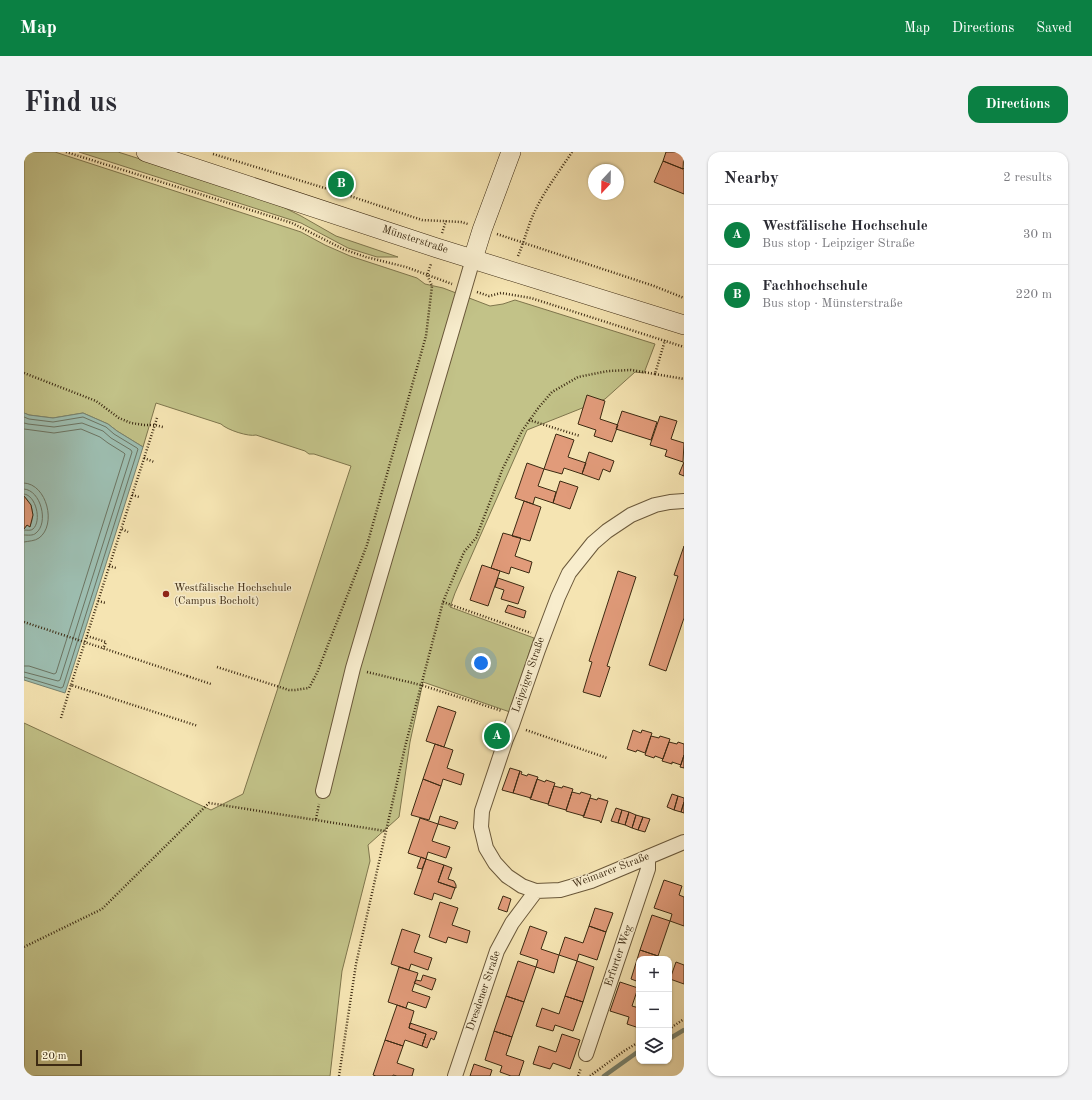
<!DOCTYPE html>
<meta charset="utf-8">
<style>
:root{--surface:#fff;--page:#f2f2f3;--text:#2b2b33;--muted:#7c7c81;--line:#e1e1e2;--accent:#0b8043}
body{margin:0;font-family:"Old Standard TT",serif;background:var(--page);color:var(--text)}
.controls{position:absolute;right:12px;bottom:12px;display:grid;overflow:hidden;border-radius:8px;box-shadow:0 1px 3px #0004}
.controls button{width:36px;height:36px;display:grid;place-items:center;padding:0;border:0;border-bottom:1px solid var(--line);background:var(--surface);color:var(--text);font:20px sans-serif}
.compass{position:absolute;left:564px;top:12px;width:36px;height:36px;border-radius:50%;background:var(--surface);box-shadow:0 1px 3px #0004;rotate:202deg}
.scale{position:absolute;left:12px;bottom:10px;width:46px;box-sizing:border-box;padding-left:4px;border:2px solid #3c2a12;border-top:0;font-size:11px;line-height:14px;white-space:nowrap;color:#3c2a12;-webkit-text-stroke:3px #f8edcd;paint-order:stroke}
.you{position:absolute;left:457px;top:511px;width:14px;height:14px;margin:-10px;border:3px solid #fff;border-radius:50%;background:#1a73e8;box-shadow:0 0 0 6px #1a73e833}
.badge{display:grid;place-items:center;width:26px;height:26px;border-radius:50%;background:var(--accent);color:#fff;font-size:13px;font-weight:700}
.pin{position:absolute;translate:-50% -50%;border:2px solid #fff;box-shadow:0 1px 4px #0006}
.list{margin:0;padding:0;list-style:none}
h2{display:flex;justify-content:space-between;align-items:center;height:52px;margin:0;padding:0 16px;font-size:17px}
h2 small{font-size:13px;font-weight:400;color:var(--muted)}
.list li{display:grid;grid-template-columns:26px 1fr auto;gap:12px;align-items:center;box-sizing:border-box;height:60px;padding:0 16px;border-top:1px solid var(--line)}
.list b{display:block;font-size:15px;white-space:nowrap}
.list p{margin:0;font-size:13px;white-space:nowrap;color:var(--muted)}
.list em{font-size:13px;font-style:normal;color:var(--muted)}
.icon{flex:none;width:22px;height:22px;fill:none;stroke:currentColor;stroke-width:2;stroke-linecap:round;stroke-linejoin:round}
.map{position:relative;flex:none;width:660px;height:924px;overflow:hidden;border-radius:12px}
header{display:flex;align-items:center;gap:24px;box-sizing:border-box;height:56px;padding:0 20px;background:var(--accent);color:#fff}
header strong{font-size:19px}
nav{display:flex;gap:22px;margin-inline-start:auto;font-size:14px}
.intro{display:flex;align-items:center;justify-content:space-between;box-sizing:border-box;height:96px;padding:0 24px}
h1{margin:0;font-size:28px}
.button{padding:10px 18px;border-radius:12px;background:var(--accent);color:#fff;font-size:14px;font-weight:700}
main{display:flex;gap:24px;padding:0 24px}
aside{flex:1;background:var(--surface);border-radius:12px;box-shadow:0 1px 3px #0004}
.map>svg:first-child{display:block}
.green{fill:#c2c288;stroke:#7f764d}
.water{fill:#9dbeb1;stroke:#768371}
.lines{fill:none;stroke-linecap:round;stroke-linejoin:round}
.shore{stroke:#6c7462;stroke-width:1}
.stream{stroke:#768371;stroke-width:4.5}
.building{fill:#e19b7a;stroke:#3c2a12}
.minor-casing{stroke:#6a583a;stroke-width:16}
.secondary-casing{stroke:#3c2a12;stroke-width:20}
.path{stroke:#3c2a12;stroke-width:2.5;stroke-dasharray:1 2;stroke-linecap:butt}
.minor{stroke:#f8edcd;stroke-width:14}
.secondary{stroke:#f8edcd;stroke-width:19}
.path-bridge{stroke:#3c2a12;stroke-width:2.5;stroke-dasharray:1 2;stroke-linecap:butt}
.poi-dot{fill:#8f2418;stroke:#f8edcd;stroke-width:1.5}
.labels{text-anchor:middle;dominant-baseline:central;stroke-width:3;stroke-linejoin:round;paint-order:stroke}
.street-label{font-size:11px;fill:#3c2a12;stroke:#f8edcd}
.poi-label{font-size:11px;fill:#3c2a12;stroke:#f8edcd;text-anchor:start}
</style>
<header>
<strong>Map</strong>
<nav><a>Map</a><a>Directions</a><a>Saved</a></nav>
</header>
<div class="intro"><h1>Find us</h1><a class="button">Directions</a></div>
<main>
<div class="map">
<svg width="660" height="924" viewBox="0 0 660 924">
<rect width="100%" height="100%" fill="#f5e4b2"/>
<filter id="stains"><feTurbulence type="fractalNoise" baseFrequency=".005" numOctaves="4"/><feColorMatrix values="0 0 0 0 .2 0 0 0 0 .09 0 0 0 0 .02 0 0 0 .5 -.17"/></filter>
<radialGradient id="worn" r=".72"><stop offset=".6" stop-color="#630" stop-opacity="0"/><stop offset="1" stop-color="#630" stop-opacity=".3"/></radialGradient>
<path class="green" d="M 0,0 L 31,0 L 277,80 L 301,93 L 326,104 L 393,126 L 401,132 L 419,136 L 466,154 L 479,152 L 491,148 L 631,192 L 620,221 L 611,220 L 581,247 L 503,278 L 431,441 L 426,455 L 510,486 L 486,560 L 399,530 L 386,590 L 375,665 L 344,693 L 346,709 L 318,819 L 306,924 L 0,924 L 0,571 L 187,658 L 219,642 L 327,314 L 290,302 L 285,302 L 281,299 L 232,283 C 225,285 203,278 197,272 L 132,251 L 119,295 L 93,279 L 84,272 L 59,261 L 29,266 L 5,263 L 0,261 Z
M 55,0 L 94,0 L 217,39 L 259,55 L 277,64 L 312,84 L 374,105 L 353,105 L 324,96 L 277,71 Z"/>
<path class="water" d="M 0,261 L 5,263 L 29,266 L 59,261 L 84,272 L 93,279 L 119,295 L 41,541 L 0,528 L 0,377 L 3,373 L 6,374 C 11,363 9,353 0,344 Z"/>
<g class="lines">
<path class="shore" d="M 0,265 L 5,267 L 29,270 L 59,265 L 82,275 L 90,282 L 113,296 L 114,297 L 39,535 L 37,536 L 0,525
M 0,271 L 4,272 L 30,275 L 58,271 L 79,279 L 87,286 L 107,298 L 108,300 L 36,528 L 34,529 L 0,520
M 0,277 L 30,281 L 57,277 L 76,285 L 84,291 L 100,301 L 101,302 L 32,521 L 30,522 L 5,514 L 0,514
M 0,331 C 23,332 33,373 15,386 C 11,389 5,389 0,390
M 0,337 C 17,338 25,371 12,381 C 9,384 4,383 0,383
M 0,342 C 12,343 18,369 9,377 C 7,379 3,378 0,378"/>
<path class="stream" d="M 645,887 L 660,878
M 580,924 L 615,899"/>
</g>
<path class="building" d="M 642,0 L 660,0 L 659,17 L 639,9 Z
M 639,9 L 659,17 L 660,16 L 660,42 L 630,30 Z
M 563,243 L 581,249 L 576,267 L 594,273 L 588,290 L 570,284 L 572,278 L 554,272 Z
M 598,259 L 633,270 L 627,288 L 592,277 Z
M 636,264 L 653,269 L 647,287 L 660,291 L 659,310 L 641,304 L 643,298 L 626,293 Z
M 532,282 L 550,288 L 544,305 L 562,311 L 558,322 L 540,316 L 538,322 L 520,317 Z
M 565,300 L 590,309 L 586,320 L 579,317 L 575,328 L 558,322 Z
M 660,310 L 660,324 L 655,322 Z
M 503,311 L 520,317 L 514,334 L 532,340 L 529,351 L 511,345 L 509,352 L 491,346 Z
M 536,329 L 554,335 L 546,357 L 529,351 Z
M 0,344 L 7,353 L 9,363 L 6,375 L 3,373 L 0,377 Z
M 500,349 L 517,355 L 506,389 L 488,384 Z
M 479,381 L 497,386 L 491,404 L 508,410 L 505,421 L 487,415 L 485,422 L 467,416 Z
M 660,394 L 660,466 L 642,519 L 625,513 L 654,424 L 650,423 Z
M 458,413 L 476,419 L 464,454 L 446,448 Z
M 594,419 L 612,425 L 583,514 L 586,515 L 576,545 L 559,540 L 568,510 L 565,509 Z
M 474,426 L 500,435 L 494,452 L 477,447 L 480,438 L 471,435 Z
M 484,453 L 502,459 L 500,466 L 481,460 Z
M 414,554 L 432,560 L 420,595 L 402,589 Z
M 609,578 L 617,581 L 618,578 L 628,581 L 621,601 L 613,598 L 612,600 L 603,597 Z
M 627,584 L 635,586 L 636,584 L 646,587 L 639,607 L 631,604 L 630,606 L 621,603 Z
M 645,590 L 653,592 L 654,590 L 660,592 L 660,603 L 657,613 L 648,610 L 648,612 L 638,609 Z
M 411,592 L 429,598 L 423,616 L 440,622 L 437,633 L 419,627 L 417,634 L 399,627 Z
M 660,603 L 660,616 L 656,615 Z
M 486,616 L 496,619 L 489,641 L 478,638 Z
M 496,619 L 498,620 L 497,622 L 503,624 L 504,622 L 514,625 L 507,646 L 489,641 Z
M 399,627 L 417,634 L 405,668 L 387,663 Z
M 513,627 L 521,630 L 522,628 L 531,631 L 524,652 L 506,647 Z
M 530,634 L 538,636 L 539,634 L 549,637 L 542,658 L 524,653 Z
M 548,640 L 556,642 L 557,640 L 567,643 L 560,664 L 542,659 Z
M 648,642 L 654,644 L 650,658 L 643,655 Z
M 654,644 L 660,646 L 660,650 L 657,660 L 650,658 Z
M 566,646 L 573,648 L 574,646 L 584,649 L 577,671 L 576,670 L 576,669 L 559,665 Z
M 660,650 L 660,661 L 657,660 Z
M 592,656 L 598,658 L 594,671 L 587,669 Z
M 598,658 L 605,660 L 601,673 L 594,671 Z
M 605,660 L 612,663 L 608,676 L 601,673 Z
M 612,663 L 619,665 L 614,678 L 608,676 Z
M 416,664 L 434,670 L 431,677 L 414,672 Z
M 619,665 L 626,667 L 621,680 L 614,678 Z
M 396,666 L 414,672 L 408,689 L 426,695 L 422,706 L 404,700 L 402,707 L 384,701 Z
M 397,705 L 402,707 L 398,717 L 393,716 Z
M 402,707 L 420,713 L 414,730 L 431,736 L 427,747 L 410,741 L 408,748 L 390,742 Z
M 420,713 L 428,716 L 424,727 L 430,729 L 432,733 L 432,736 L 414,730 Z
M 640,728 L 658,734 L 655,743 L 660,745 L 660,774 L 646,769 L 648,762 L 630,756 Z
M 479,744 L 487,747 L 483,760 L 474,757 Z
M 416,750 L 434,756 L 428,773 L 446,779 L 443,791 L 424,785 L 422,791 L 405,785 Z
M 571,756 L 589,761 L 582,780 L 565,774 Z
M 628,763 L 646,769 L 634,804 L 616,798 Z
M 506,774 L 523,780 L 517,797 L 535,803 L 530,821 L 512,815 L 514,808 L 496,802 Z
M 565,774 L 582,780 L 573,808 L 555,802 L 553,809 L 535,803 L 541,785 L 559,791 Z
M 378,777 L 396,783 L 390,800 L 408,806 L 404,818 L 387,812 L 385,818 L 367,812 Z
M 616,798 L 634,804 L 633,807 L 615,807 L 615,830 L 607,827 Z
M 494,809 L 512,815 L 500,850 L 482,844 Z
M 553,809 L 570,815 L 559,850 L 541,844 Z
M 652,810 L 660,813 L 660,832 L 646,827 Z
M 375,815 L 394,821 L 388,839 L 406,845 L 402,856 L 384,850 L 382,856 L 364,850 Z
M 399,823 L 412,827 L 408,838 L 390,831 L 392,828 L 397,829 Z
M 596,830 L 614,836 L 608,854 L 615,856 L 615,876 L 603,872 L 605,865 L 586,859 Z
M 482,844 L 500,850 L 488,885 L 470,879 Z
M 541,844 L 559,850 L 549,879 L 531,873 L 529,879 L 512,874 L 518,856 L 535,862 Z
M 373,853 L 390,859 L 385,876 L 402,882 L 398,894 L 381,888 L 379,894 L 361,888 Z
M 386,871 L 413,880 L 410,888 L 407,886 L 403,896 L 398,894 L 402,882 L 385,876 Z
M 470,879 L 488,885 L 482,903 L 500,909 L 495,924 L 487,924 L 476,920 L 478,914 L 461,908 Z
M 538,882 L 556,888 L 546,917 L 529,911 L 526,917 L 509,912 L 515,894 L 532,900 Z
M 361,888 L 379,894 L 373,911 L 390,917 L 388,924 L 373,924 L 369,923 L 369,924 L 352,924 L 349,923 Z
M 450,912 L 468,918 L 466,924 L 446,924 Z"/>
<g class="lines">
<defs>
<path id="minor" d="M 660,349 L 646,350 L 631,353 L 607,363 L 583,379 L 569,391 L 545,421 L 534,445 L 514,498 L 488,573 L 482,587 L 458,659 L 457,675 L 462,696 L 471,711 L 483,724 L 498,734 L 512,739 L 536,738 L 567,729 L 660,690
M 299,639 L 329,516 L 449,107
M 562,902 L 624,717 L 624,705
M 431,924 L 473,799 L 488,771 L 512,739"/>
<path id="secondary" d="M 122,0 L 413,96 L 660,173
M 449,107 L 458,78 L 487,0"/>
</defs>
<use href="#minor" class="minor-casing"/>
<use href="#secondary" class="secondary-casing"/>
<path class="path" d="M 42,0 L 268,71 L 319,97 L 342,105 L 382,115 L 428,132
M 189,2 L 317,41 L 398,68 L 437,70 L 444,72
M 418,81 L 422,69
M 473,82 L 630,134 L 660,146
M 494,104 C 500,90 504,74 510,61 C 520,39 535,20 548,0
M 453,140 L 465,144 L 477,141 L 507,146 L 660,195
M 0,221 L 72,249 L 95,266 L 107,271 L 120,273 L 131,273 L 139,275
M 631,222 L 660,227
M 133,266 L 47,533 L 174,574
M 505,268 L 556,284
M 120,306 L 130,310
M 108,343 L 115,345
M 98,377 L 104,380
M 85,414 L 92,416
M 74,449 L 82,451
M 419,450 L 507,481
M 63,484 L 82,490 L 79,497
M 193,515 L 265,538 L 271,538 L 285,536 L 293,521 L 343,393 L 402,184 L 408,134 L 403,123 L 407,112
M 343,520 L 397,533 L 478,559
M 163,524 L 187,532
M 37,566 L 47,533
M 502,578 L 583,606
M 292,667 L 295,652
M 0,795 L 78,757 L 185,651 L 361,679
M 645,877 L 660,867
M 315,924 L 332,812 L 381,595 L 419,450 L 440,400 L 452,386 L 479,316 L 498,279 L 515,255 L 528,240 L 554,225 L 584,219 L 607,218 L 631,222 L 641,188
M 554,924 L 557,916
M 566,924 L 600,899 L 615,890"/>
<use href="#minor" class="minor"/>
<use href="#secondary" class="secondary"/>
<path class="path-bridge" d="M 0,470 L 163,524"/>
</g>
<circle class="poi-dot" cx="142" cy="442" r="4"/>
<g class="labels">
<g class="street-label">
<text transform="translate(391 88) rotate(18)">Münsterstraße</text>
<text transform="translate(505 523) rotate(-71)">Leipziger Straße</text>
<text transform="translate(587 719) rotate(-21)">Weimarer Straße</text>
<text transform="translate(595 804) rotate(-71)">Erfurter Weg</text>
<text transform="translate(460 839) rotate(-71)">Dresdener Straße</text>
</g>
<g class="poi-label">
<text x="150" y="436">Westfälische Hochschule<tspan x="150" dy="13">(Campus Bocholt)</tspan></text>
</g>
</g>
<rect width="100%" height="100%" filter="url(#stains)"/>
<rect width="100%" height="100%" fill="url(#worn)"/>
</svg>
<div class="controls">
<button>+</button>
<button>−</button>
<button><svg class="icon" aria-label="layers" viewBox="0 0 24 24"><path d="M12 4l9 5-9 5-9-5zM3 14l9 5 9-5"/></svg></button>
</div>
<svg class="compass" viewBox="-18 -18 36 36"><path d="M0-13l5 13h-10z" fill="#e53935"/><path d="M0 13l5-13h-10z" fill="#7c7c81"/></svg>
<div class="scale">20 m</div>
<div class="you"></div>
<div class="pin badge" style="left:473px;top:584px">A</div>
<div class="pin badge" style="left:317px;top:32px">B</div>
</div>
<aside>
<h2>Nearby<small>2 results</small></h2>
<ul class="list">
<li><span class="badge">A</span><div><b>Westfälische Hochschule</b><p>Bus stop · Leipziger Straße</p></div><em>30 m</em></li>
<li><span class="badge">B</span><div><b>Fachhochschule</b><p>Bus stop · Münsterstraße</p></div><em>220 m</em></li>
</ul>
</aside>
</main>
